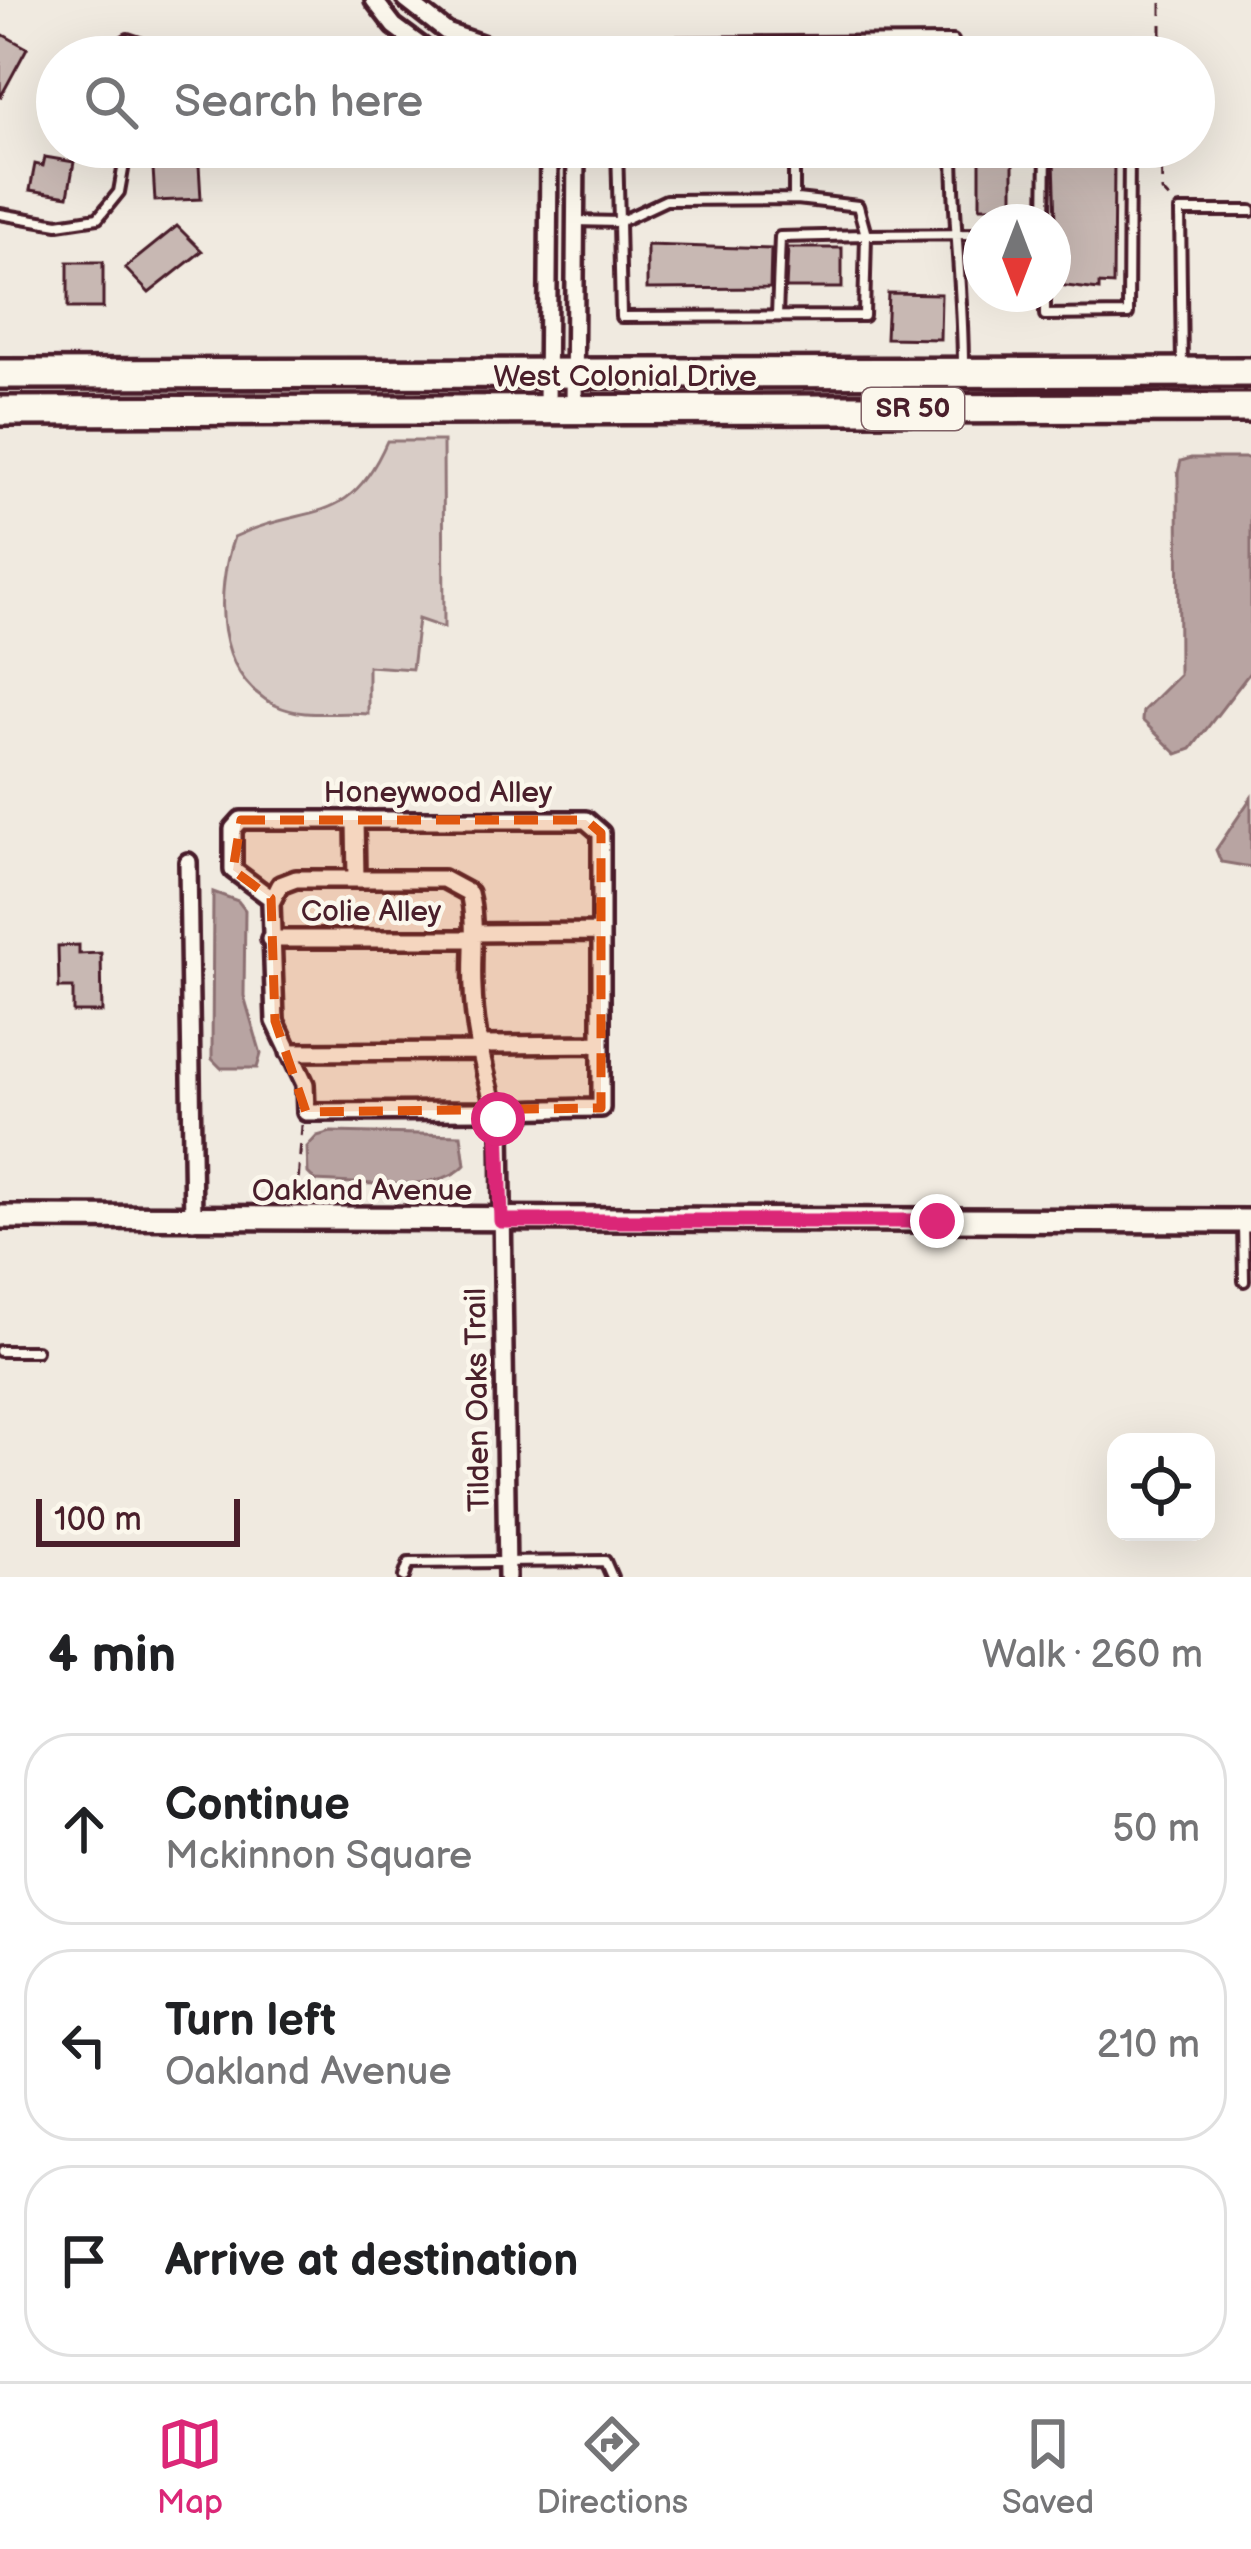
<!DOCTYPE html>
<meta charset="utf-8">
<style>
:root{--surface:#fff;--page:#f6f6f6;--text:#202124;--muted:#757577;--line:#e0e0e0;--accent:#db2777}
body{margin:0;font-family:"Balsamiq Sans",sans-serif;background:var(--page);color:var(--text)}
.controls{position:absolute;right:36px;bottom:36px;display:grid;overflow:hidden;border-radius:24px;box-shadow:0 12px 48px #0002}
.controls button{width:108px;height:108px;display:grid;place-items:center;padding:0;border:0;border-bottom:3px solid var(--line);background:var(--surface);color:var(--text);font:60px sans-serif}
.compass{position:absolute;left:963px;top:204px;width:108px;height:108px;border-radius:50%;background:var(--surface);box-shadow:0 12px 48px #0002;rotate:180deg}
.scale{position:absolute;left:36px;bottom:30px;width:204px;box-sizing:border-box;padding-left:12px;border:6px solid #4a1f2b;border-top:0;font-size:33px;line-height:42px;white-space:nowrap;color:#4a1f2b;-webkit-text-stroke:9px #fbf7ec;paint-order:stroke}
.stop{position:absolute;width:36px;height:36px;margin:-27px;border:9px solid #db2777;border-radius:50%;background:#fff}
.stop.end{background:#db2777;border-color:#fff;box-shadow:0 3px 12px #0008}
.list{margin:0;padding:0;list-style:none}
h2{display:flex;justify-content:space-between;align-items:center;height:156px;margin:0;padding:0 48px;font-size:51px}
h2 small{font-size:39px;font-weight:400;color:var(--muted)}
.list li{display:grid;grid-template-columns:78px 1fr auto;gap:36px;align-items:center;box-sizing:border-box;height:192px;margin:0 24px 24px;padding:0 24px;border:3px solid var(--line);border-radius:48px}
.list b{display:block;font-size:45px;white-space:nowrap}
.list p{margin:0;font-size:39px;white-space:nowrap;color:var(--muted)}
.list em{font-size:39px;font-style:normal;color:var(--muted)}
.icon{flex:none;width:66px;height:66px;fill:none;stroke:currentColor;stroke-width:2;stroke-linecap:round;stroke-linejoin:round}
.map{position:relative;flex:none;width:1251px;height:1577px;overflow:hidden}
.search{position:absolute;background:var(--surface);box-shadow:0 12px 48px #0002;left:36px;right:36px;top:36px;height:132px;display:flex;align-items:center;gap:30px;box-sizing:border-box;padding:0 42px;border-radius:66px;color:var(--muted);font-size:45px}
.sheet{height:804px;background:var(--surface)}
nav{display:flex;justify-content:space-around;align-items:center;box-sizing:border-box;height:168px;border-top:3px solid var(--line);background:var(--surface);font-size:33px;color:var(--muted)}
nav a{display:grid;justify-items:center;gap:6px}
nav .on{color:var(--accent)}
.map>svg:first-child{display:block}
.green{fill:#d8ccc6;stroke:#917678;stroke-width:3}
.water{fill:#b8a4a2;stroke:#8c6f72;stroke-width:3}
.building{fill:#c8b8b3;stroke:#4a1f2b;stroke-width:3}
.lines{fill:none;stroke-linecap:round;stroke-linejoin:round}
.service-casing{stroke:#4a1f2b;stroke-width:16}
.minor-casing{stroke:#4a1f2b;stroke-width:24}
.tertiary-casing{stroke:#4a1f2b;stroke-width:30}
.trunk-casing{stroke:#4a1f2b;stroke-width:36}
.path{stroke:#4a1f2b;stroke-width:3;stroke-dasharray:12 9;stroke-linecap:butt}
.service{stroke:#fbf7ec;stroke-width:8}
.minor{stroke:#fbf7ec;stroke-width:15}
.tertiary{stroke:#fbf7ec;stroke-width:21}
.trunk{stroke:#fbf7ec;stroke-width:27}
.route{stroke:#db2777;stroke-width:15}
.marked{fill:#e0560e;fill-opacity:0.2;stroke:#e0560e;stroke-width:9;stroke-dasharray:24 15;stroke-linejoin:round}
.labels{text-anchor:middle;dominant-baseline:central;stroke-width:9;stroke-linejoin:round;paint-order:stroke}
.shield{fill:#fbf7ec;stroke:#7f6065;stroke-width:3}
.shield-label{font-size:27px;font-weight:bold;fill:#4a1f2b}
.street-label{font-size:30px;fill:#4a1f2b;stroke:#fbf7ec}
</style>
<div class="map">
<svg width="1251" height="1577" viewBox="0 0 1251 1577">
<rect width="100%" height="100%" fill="#f0eae0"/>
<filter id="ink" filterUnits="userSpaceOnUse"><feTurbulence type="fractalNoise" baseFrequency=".00833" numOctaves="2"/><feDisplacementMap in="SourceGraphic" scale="24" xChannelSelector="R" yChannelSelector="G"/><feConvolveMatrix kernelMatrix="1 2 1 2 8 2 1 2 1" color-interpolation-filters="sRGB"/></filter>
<g filter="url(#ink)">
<path class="green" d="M 387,441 L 443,441 L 444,628 L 418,619 L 412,669 L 368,666 L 368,714 C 338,711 303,719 275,705 C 214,674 215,592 234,537 C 309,502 348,530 387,441 Z"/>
<path class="water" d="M 1191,458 L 1251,458 L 1251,671 L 1191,749 L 1177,754 L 1142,720 L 1143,711 L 1179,675 L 1178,473 L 1181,461 Z
M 1251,798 L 1251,867 L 1221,862 L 1216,850 Z
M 213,892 L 238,901 L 245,910 L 244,996 L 261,1054 L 257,1068 L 221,1068 L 212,1059 Z
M 331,1132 L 461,1135 L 465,1165 C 440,1194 352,1182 316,1181 L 308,1173 L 307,1147 L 317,1136 Z"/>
<path class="building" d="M 0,33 L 27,48 L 0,98 Z
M 980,147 L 1013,147 L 1013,207 L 980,207 Z
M 45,157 L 74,162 L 68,196 L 30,190 L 35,164 L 43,166 Z
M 1054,160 L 1114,161 L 1113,285 L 1099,284 L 1099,290 L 1058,285 Z
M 199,165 L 201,199 L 155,201 L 153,168 Z
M 177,226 L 202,251 L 149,293 L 125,268 Z
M 647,245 L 771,249 L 770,288 L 647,289 Z
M 788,248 L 842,248 L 842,288 L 786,288 Z
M 68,262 L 103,262 L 103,308 L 68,308 Z
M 888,293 L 941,294 L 940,339 L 886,338 Z
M 79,945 L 79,954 L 101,953 L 102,1012 L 73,1012 L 73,988 L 59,988 L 58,946 Z"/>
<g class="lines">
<defs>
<path id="service" d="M 112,57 L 115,47 L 128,39 L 143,44 L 147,57
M 621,57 L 622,43 L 953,41 L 953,57
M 617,147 L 619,222 L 666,200 L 797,199 L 858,206 L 866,235 L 780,237 L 777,316
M 953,147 C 953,222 963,291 963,366
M 794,199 L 794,147
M 0,214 L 58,224 L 98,218 L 119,192 L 127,147
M 575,221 L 619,222 L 621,317 L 864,316 L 866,235 L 981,234
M 1045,222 L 1046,147
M 1045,294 L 1045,315 L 1128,314 L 1129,147
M 1182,367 L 1180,211 L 1251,211
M 1243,1222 L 1244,1281
M 0,1351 L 36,1351
M 404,1577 L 409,1563 L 605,1561 L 612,1577"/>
<path id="minor" d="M 374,0 L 394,26 L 436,57
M 406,0 L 447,32 L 519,57
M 547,410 L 549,147
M 574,410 L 576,147
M 355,820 L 356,879
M 188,862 L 193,1221
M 272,899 L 233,870 L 233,829 L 241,820 L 586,820 L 601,833 L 601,1108 C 562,1108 523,1110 484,1111 L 306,1112 L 305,1084 L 275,1021 L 271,903 L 280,885 L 296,879 L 443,879 L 469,893 C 477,923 471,957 473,988 C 474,1035 487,1083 501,1128 L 507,1577
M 473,933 L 601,932
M 270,939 L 473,939
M 480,1045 L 601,1044
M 289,1052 L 481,1051"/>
<path id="tertiary" d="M 0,1217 L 1251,1221"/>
<path id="trunk" d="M 0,374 L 1251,372
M 0,411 L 1251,408"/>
</defs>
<use href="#service" class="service-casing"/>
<use href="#minor" class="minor-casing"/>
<use href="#tertiary" class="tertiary-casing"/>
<use href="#trunk" class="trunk-casing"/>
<path class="path" d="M 1161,57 L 1161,0
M 1161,147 L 1162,191 L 1175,205
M 297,1199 L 302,1125"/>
<use href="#service" class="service"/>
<use href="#minor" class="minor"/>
<use href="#tertiary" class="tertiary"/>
<use href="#trunk" class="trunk"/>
</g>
</g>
<g class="lines" filter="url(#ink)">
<path class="route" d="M 498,1119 L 501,1221 L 937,1221"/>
</g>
<path class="marked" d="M 241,820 L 586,820 L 601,833 L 601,1108 L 306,1112 L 275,1021 L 271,898 L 233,870 Z"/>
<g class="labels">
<rect class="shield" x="862" y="388" width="102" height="42" rx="9"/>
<g class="shield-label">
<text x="913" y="409">SR 50</text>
</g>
<g class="street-label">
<text x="625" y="377">West Colonial Drive</text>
<text x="438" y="793">Honeywood Alley</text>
<text x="371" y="912">Colie Alley</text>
<text x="362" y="1191">Oakland Avenue</text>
<text transform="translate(478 1400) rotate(-91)">Tilden Oaks Trail</text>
</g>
</g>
</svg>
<div class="controls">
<button><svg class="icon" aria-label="locate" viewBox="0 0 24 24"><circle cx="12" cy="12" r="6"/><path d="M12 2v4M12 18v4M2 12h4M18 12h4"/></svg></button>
</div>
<svg class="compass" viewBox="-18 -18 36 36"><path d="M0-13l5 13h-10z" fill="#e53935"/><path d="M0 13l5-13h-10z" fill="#757577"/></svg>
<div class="scale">100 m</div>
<div class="stop" style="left:498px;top:1119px"></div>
<div class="stop end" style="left:937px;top:1221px"></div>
<div class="search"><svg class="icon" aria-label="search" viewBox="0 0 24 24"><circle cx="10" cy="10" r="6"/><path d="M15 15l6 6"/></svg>Search here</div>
</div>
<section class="sheet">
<h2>4 min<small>Walk · 260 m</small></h2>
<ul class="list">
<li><svg class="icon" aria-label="ahead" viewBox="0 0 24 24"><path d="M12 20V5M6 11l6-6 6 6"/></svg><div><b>Continue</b><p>Mckinnon Square</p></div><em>50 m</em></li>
<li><svg class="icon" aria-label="left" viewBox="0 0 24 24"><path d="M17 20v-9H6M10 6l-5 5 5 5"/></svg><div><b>Turn left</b><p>Oakland Avenue</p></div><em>210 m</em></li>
<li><svg class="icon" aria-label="arrive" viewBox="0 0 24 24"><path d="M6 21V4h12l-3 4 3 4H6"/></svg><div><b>Arrive at destination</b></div></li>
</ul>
</section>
<nav>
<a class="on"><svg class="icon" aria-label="map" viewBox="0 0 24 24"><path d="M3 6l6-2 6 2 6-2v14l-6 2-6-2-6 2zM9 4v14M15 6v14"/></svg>Map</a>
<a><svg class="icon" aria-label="directions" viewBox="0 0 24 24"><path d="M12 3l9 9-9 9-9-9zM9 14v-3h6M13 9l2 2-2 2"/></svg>Directions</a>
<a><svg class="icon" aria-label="saved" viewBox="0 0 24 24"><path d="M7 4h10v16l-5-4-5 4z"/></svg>Saved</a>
</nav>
